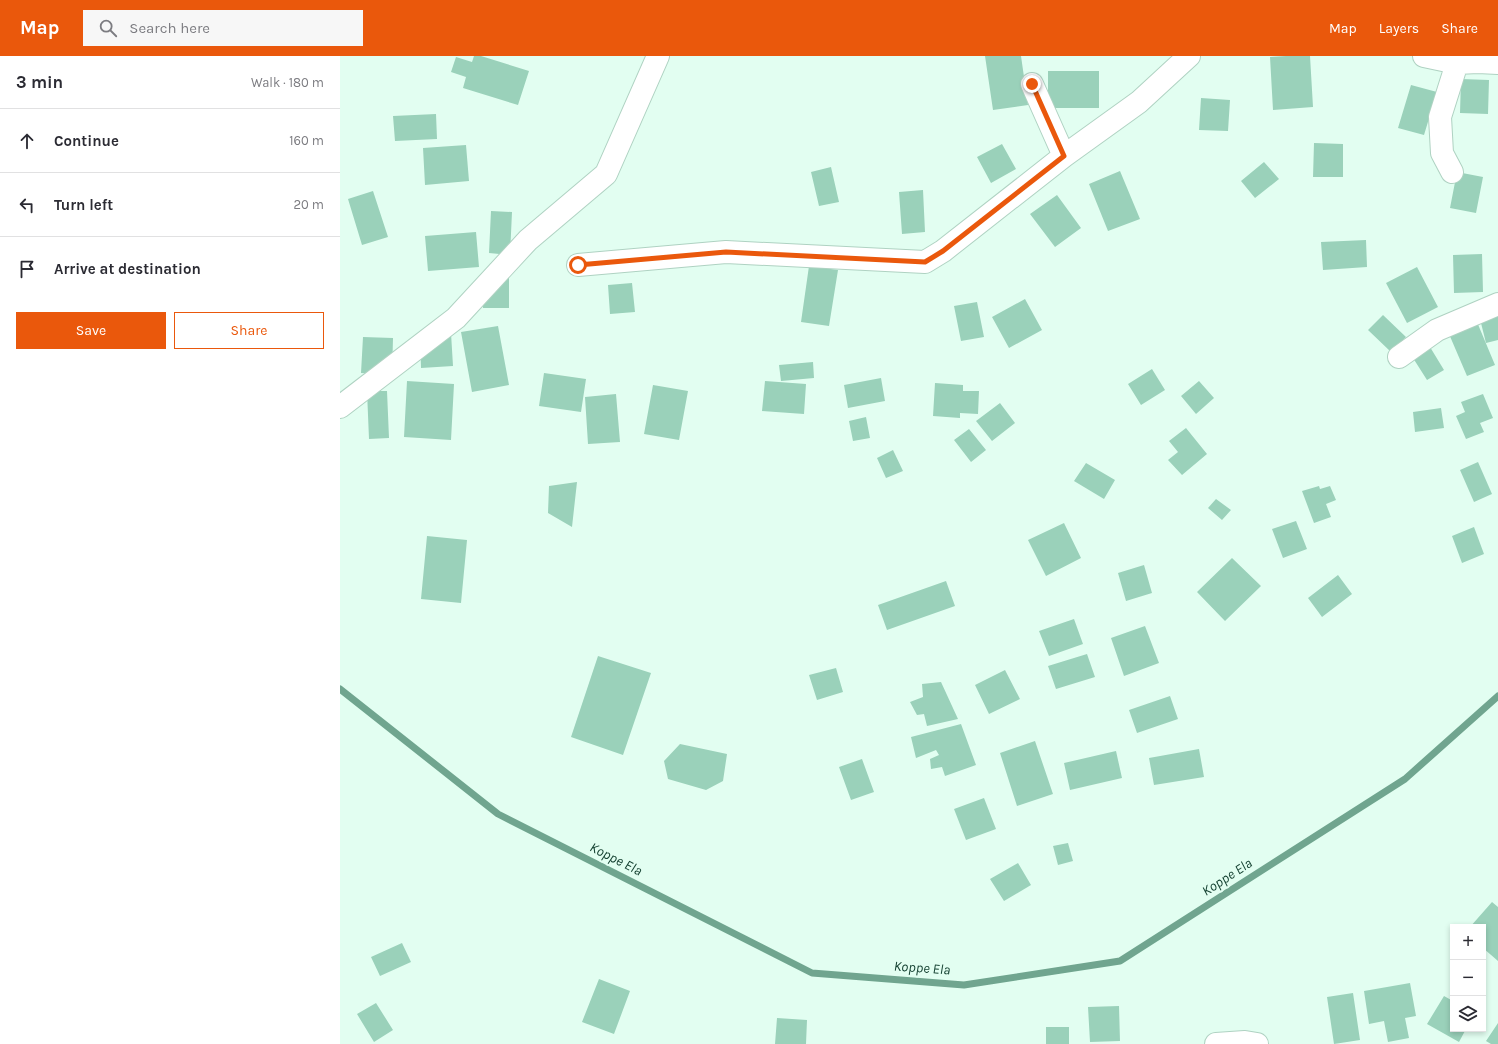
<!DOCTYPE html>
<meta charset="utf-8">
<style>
:root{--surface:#fff;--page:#f7f7f7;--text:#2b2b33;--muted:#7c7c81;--line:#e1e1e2;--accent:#ea580c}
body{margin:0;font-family:Karla,sans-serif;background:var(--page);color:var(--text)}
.controls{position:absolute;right:12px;bottom:12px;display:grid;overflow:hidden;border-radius:0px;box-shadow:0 2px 6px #0003}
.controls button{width:36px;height:36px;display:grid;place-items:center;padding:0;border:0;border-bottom:1px solid var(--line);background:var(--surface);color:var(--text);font:20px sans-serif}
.stop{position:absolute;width:12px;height:12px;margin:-9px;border:3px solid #ea580c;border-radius:50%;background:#fff}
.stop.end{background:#ea580c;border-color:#fff;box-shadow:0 1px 4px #0008}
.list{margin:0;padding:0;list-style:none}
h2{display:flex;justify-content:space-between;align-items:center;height:52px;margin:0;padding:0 16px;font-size:17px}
h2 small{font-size:13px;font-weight:400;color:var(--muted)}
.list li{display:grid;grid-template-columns:26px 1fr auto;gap:12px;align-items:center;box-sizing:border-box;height:64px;padding:0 16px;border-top:1px solid var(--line)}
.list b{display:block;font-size:15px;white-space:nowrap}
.list em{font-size:13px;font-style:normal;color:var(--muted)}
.actions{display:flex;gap:8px;padding:12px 16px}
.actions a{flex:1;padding:9px 0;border:1px solid var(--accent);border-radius:0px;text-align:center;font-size:14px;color:var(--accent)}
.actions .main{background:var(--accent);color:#fff}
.icon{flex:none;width:22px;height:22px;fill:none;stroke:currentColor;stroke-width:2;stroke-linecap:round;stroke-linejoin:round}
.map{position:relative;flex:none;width:1158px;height:988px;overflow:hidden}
header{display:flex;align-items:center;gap:24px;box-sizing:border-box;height:56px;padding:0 20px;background:var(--accent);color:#fff}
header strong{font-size:19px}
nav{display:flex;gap:22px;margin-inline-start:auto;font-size:14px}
.search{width:280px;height:36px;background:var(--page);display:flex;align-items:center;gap:10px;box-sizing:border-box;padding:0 14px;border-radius:0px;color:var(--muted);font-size:15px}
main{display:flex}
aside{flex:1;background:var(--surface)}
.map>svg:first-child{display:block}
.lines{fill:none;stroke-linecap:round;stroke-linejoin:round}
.stream{stroke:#70a58f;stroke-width:7}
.building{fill:#9ad1ba}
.minor-casing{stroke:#afd2c2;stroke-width:24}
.minor{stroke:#fff;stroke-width:22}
.route{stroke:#ea580c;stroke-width:5}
.labels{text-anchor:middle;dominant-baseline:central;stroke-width:4;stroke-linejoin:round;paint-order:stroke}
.water-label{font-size:14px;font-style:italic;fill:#154232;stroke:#e2fef1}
</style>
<header>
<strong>Map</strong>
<div class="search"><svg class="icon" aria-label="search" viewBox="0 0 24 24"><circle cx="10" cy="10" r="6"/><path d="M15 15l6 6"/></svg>Search here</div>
<nav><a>Map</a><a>Layers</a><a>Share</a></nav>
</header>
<main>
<aside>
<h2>3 min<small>Walk · 180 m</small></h2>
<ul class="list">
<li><svg class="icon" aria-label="ahead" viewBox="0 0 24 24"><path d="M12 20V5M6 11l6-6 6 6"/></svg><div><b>Continue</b></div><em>160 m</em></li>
<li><svg class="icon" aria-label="left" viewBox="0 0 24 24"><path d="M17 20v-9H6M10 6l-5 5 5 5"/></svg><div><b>Turn left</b></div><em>20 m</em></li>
<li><svg class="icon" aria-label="arrive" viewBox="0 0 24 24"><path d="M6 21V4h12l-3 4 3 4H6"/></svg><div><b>Arrive at destination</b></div></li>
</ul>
<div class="actions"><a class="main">Save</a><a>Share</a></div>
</aside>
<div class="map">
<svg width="1158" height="988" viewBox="0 0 1158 988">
<rect width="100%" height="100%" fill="#e2fef1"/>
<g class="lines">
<path class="stream" d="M 0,633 L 158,758 L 472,917 L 624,929 L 780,905 L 1065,723 L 1158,640"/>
</g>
<path class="building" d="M 134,0 L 141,0 L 189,15 L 178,49 L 123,32 L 126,21 L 111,16 L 116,1 L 132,6 Z
M 645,0 L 681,0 L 688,49 L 653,54 Z
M 946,0 L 970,0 L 973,51 L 933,54 L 930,1 Z
M 708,15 L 759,15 L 759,52 L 708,52 Z
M 1121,23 L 1149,24 L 1148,58 L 1120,57 Z
M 1071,29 L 1097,36 L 1084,79 L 1058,72 Z
M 861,42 L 890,44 L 888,75 L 859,74 Z
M 96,58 L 97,83 L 55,85 L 53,60 Z
M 974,87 L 1003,88 L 1003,121 L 973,121 Z
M 662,88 L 676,113 L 651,127 L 637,101 Z
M 126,89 L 129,125 L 85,129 L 83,92 Z
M 924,106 L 939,123 L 915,142 L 901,125 Z
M 491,111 L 499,146 L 479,150 L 471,116 Z
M 780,115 L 800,163 L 768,175 L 749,128 Z
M 1117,116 L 1143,121 L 1136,157 L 1110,152 Z
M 583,134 L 585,176 L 562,178 L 559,136 Z
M 33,135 L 48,181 L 22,189 L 8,143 Z
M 717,139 L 741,172 L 715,191 L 690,158 Z
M 151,155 L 172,156 L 170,199 L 149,197 Z
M 136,176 L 139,211 L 88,215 L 85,180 Z
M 1026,184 L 1027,211 L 983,214 L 981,186 Z
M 1142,198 L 1143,236 L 1114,237 L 1113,199 Z
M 469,210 L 498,214 L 489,270 L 461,266 Z
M 1077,211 L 1098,251 L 1067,267 L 1046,227 Z
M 143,220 L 169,220 L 169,252 L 143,252 Z
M 292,227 L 295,256 L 270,258 L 268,229 Z
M 685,243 L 702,274 L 669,292 L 652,261 Z
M 637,246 L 644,281 L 621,285 L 614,250 Z
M 1158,254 L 1158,284 L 1146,287 L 1139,259 Z
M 1043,259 L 1066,281 L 1051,296 L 1028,274 Z
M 1137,266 L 1155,309 L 1127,320 L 1109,278 Z
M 158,270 L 169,329 L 132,336 L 121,276 Z
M 111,277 L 113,310 L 81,312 L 80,278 Z
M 23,281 L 53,282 L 52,319 L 21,317 Z
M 1090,291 L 1104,314 L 1087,324 L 1073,302 Z
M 473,306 L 474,322 L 441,325 L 439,309 Z
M 812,313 L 825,334 L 801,349 L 788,328 Z
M 204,317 L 246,323 L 241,356 L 199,350 Z
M 541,322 L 545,345 L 508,352 L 504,329 Z
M 67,325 L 114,328 L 111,384 L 64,381 Z
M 425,325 L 466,328 L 464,358 L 422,355 Z
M 859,325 L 874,342 L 856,358 L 841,340 Z
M 595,327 L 623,329 L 623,335 L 639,335 L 638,358 L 620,357 L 620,362 L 593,360 Z
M 313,329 L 348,335 L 339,384 L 304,378 Z
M 27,335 L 47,335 L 49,382 L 29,383 Z
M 276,338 L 280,386 L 248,388 L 245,341 Z
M 1143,338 L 1153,362 L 1140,367 L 1144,376 L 1126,383 L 1116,360 L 1125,356 L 1121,346 Z
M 660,347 L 675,367 L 652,385 L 636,365 Z
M 1101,352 L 1104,372 L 1075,376 L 1073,356 Z
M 526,361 L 530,382 L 513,385 L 509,365 Z
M 846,372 L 867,398 L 842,419 L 828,404 L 838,396 L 829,385 Z
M 629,373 L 646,394 L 631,406 L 614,384 Z
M 553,394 L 563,415 L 546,422 L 537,402 Z
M 1138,406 L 1152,438 L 1134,446 L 1120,414 Z
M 746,407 L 775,424 L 764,443 L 734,425 Z
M 237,426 L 232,471 L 208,457 L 209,430 Z
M 979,430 L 980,433 L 990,430 L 996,444 L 986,448 L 991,461 L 974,467 L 962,435 Z
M 876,443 L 891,454 L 882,464 L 868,452 Z
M 956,465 L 967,493 L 943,502 L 932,473 Z
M 724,467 L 741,502 L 706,520 L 688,484 Z
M 1134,471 L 1144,498 L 1122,507 L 1112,480 Z
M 87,480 L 127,484 L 121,547 L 81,543 Z
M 892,502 L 921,530 L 885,565 L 857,536 Z
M 804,509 L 812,537 L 786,545 L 778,517 Z
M 998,519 L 1012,538 L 982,561 L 968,542 Z
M 606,525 L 615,550 L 547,574 L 538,549 Z
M 734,563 L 743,588 L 709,600 L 699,575 Z
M 805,570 L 819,607 L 784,620 L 771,582 Z
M 747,598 L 755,621 L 716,633 L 708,610 Z
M 258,600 L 311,617 L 283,699 L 231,681 Z
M 496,612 L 503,636 L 477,644 L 469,619 Z
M 665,614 L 680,643 L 649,658 L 635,629 Z
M 601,626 L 618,663 L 587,670 L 584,658 L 577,659 L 570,646 L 583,641 L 582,628 Z
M 830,640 L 838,663 L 797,677 L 789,654 Z
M 621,668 L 636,709 L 605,720 L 602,711 L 591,713 L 590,703 L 599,699 L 596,694 L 576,702 L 571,681 Z
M 695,685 L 713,738 L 677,750 L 660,697 Z
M 340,688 L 387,698 L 383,725 L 366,734 L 328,723 L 324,705 Z
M 859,693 L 864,721 L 814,729 L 809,702 Z
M 776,695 L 782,722 L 730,734 L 724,707 Z
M 522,703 L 534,736 L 511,744 L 499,711 Z
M 644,742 L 656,773 L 626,784 L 614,753 Z
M 728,787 L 733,805 L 718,809 L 713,790 Z
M 678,807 L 691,829 L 664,845 L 650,823 Z
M 1152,846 L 1158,851 L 1158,905 L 1143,892 L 1143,871 L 1130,871 Z
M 62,887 L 71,906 L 40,920 L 31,901 Z
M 259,923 L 290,935 L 274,978 L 242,966 Z
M 1070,927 L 1076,960 L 1065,962 L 1069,982 L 1048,986 L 1044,965 L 1029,968 L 1024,935 Z
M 1013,937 L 1020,984 L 994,988 L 987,941 Z
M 1104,940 L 1113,945 L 1113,973 L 1126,973 L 1119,986 L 1087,968 Z
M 36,947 L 53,974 L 34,986 L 17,958 Z
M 779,950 L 780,985 L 750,986 L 748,951 Z
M 437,962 L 467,964 L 466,988 L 435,988 Z
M 1158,967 L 1158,988 L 1151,988 L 1146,985 Z
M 706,971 L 729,971 L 729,988 L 706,988 Z"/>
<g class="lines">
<defs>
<path id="minor" d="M 1084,0 L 1117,7
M 692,28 L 724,100 L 799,46 L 849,0
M 1112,116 L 1102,97 L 1100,61 L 1117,7 L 1138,6 L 1158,7
M 238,209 L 386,196 L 585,206 L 603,195 L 724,100
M 1059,301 L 1097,274 L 1158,248
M 0,351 L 116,262 L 188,184 L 266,118 L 318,0
M 876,988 L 905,986 L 917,988"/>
</defs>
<use href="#minor" class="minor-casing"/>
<use href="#minor" class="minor"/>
</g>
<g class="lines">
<path class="route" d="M 238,209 L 386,196 L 585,206 L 603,195 L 724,100 L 692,28"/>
</g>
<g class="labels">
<g class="water-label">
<text transform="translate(276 803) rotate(27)">Koppe Ela</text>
<text transform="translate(887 821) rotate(-33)">Koppe Ela</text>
<text transform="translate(582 912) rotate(4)">Koppe Ela</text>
</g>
</g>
</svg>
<div class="controls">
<button>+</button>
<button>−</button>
<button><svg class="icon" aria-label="layers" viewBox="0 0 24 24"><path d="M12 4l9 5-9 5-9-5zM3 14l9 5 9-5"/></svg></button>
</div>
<div class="stop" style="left:238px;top:209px"></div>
<div class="stop end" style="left:692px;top:28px"></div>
</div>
</main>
